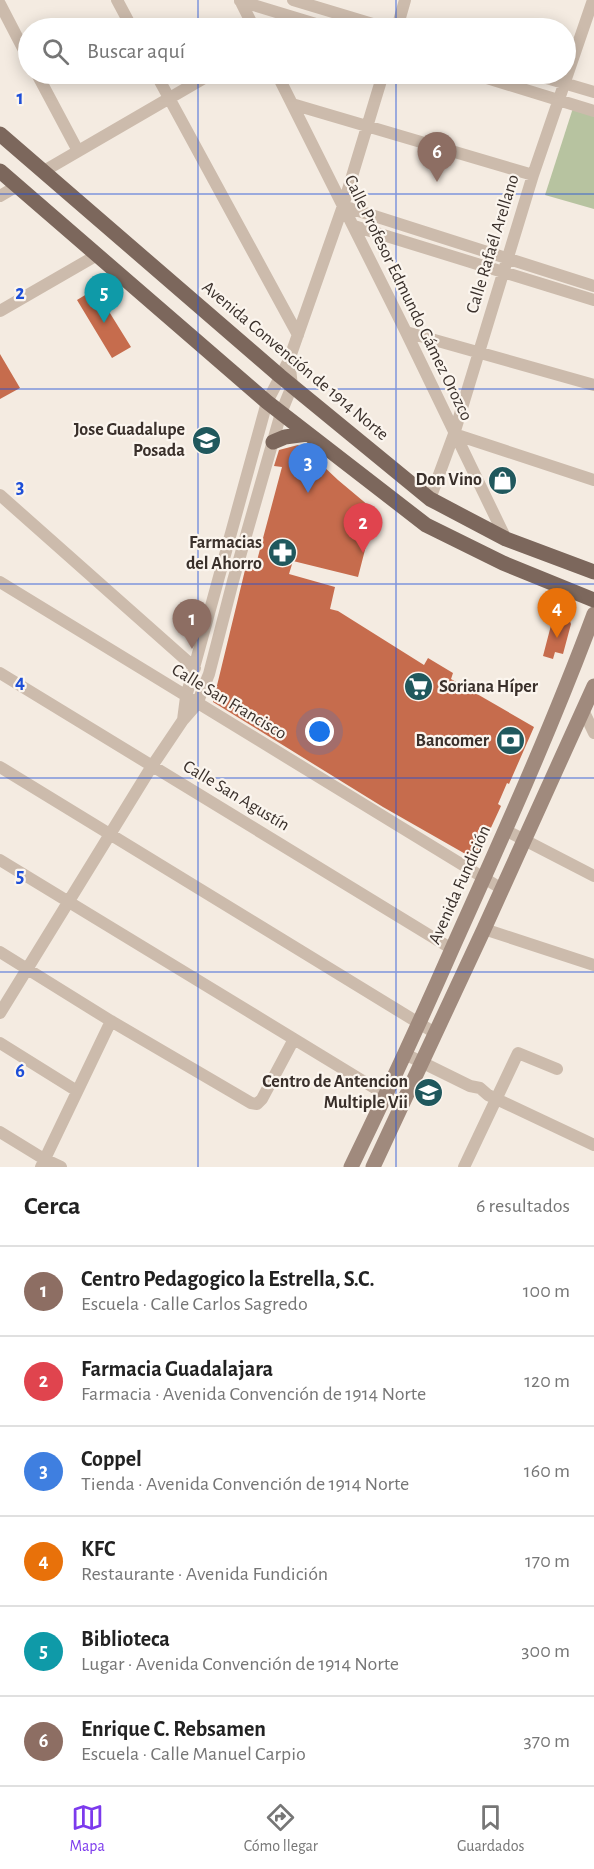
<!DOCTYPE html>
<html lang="es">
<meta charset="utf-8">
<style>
:root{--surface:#fff;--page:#f6f6f6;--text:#222;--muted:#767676;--line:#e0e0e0;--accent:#7c3aed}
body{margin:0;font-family:"Alegreya Sans",sans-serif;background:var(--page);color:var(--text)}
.you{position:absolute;left:320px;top:732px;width:21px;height:21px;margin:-15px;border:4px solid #fff;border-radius:50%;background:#1a73e8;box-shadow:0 0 0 9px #1a73e833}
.badge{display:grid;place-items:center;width:39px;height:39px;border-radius:50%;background:var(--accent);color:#fff;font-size:20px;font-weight:700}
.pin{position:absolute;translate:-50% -50px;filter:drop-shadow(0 2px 3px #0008)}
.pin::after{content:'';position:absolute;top:32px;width:21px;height:18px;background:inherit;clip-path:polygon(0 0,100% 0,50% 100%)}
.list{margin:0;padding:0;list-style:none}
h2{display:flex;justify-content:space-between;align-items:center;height:78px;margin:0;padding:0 24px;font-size:26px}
h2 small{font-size:20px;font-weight:400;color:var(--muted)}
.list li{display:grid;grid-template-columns:39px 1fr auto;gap:18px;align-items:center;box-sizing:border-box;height:90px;padding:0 24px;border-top:2px solid var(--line)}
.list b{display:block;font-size:22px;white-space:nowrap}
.list p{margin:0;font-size:20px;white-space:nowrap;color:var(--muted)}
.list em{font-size:20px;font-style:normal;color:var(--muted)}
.icon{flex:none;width:33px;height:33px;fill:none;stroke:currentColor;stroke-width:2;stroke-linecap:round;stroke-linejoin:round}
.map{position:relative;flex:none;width:594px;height:1167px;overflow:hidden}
.search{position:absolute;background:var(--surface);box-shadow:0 3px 15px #0003;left:18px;right:18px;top:18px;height:66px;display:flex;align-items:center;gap:15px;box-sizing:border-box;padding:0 21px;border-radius:33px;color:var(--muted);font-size:22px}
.sheet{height:618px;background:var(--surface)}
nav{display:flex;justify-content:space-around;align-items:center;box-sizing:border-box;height:84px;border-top:2px solid var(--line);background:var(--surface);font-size:16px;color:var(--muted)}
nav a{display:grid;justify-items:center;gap:3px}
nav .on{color:var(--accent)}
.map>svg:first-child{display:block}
.green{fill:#b7c3a0}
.building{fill:#c66c4d}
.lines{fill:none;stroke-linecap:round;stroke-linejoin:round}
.street{stroke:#ccbbac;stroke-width:12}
.secondary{stroke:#a08a7d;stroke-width:15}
.primary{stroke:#7c675c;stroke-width:15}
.grid{fill:none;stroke:#1d4ed8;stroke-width:1.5;stroke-opacity:0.55}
.labels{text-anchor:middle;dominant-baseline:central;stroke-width:4.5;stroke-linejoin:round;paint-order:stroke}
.street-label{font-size:18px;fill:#3a302b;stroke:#fbf5ee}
.poi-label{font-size:18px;font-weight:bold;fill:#3a302b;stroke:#fbf5ee;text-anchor:end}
.grid-label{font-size:20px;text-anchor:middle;font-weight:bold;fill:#1d4ed8;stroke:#fbf5ee;stroke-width:4.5;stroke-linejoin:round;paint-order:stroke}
</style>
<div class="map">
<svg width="594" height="1167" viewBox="0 0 594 1167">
<rect width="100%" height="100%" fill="#f4ebe1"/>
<path class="green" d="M 573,108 L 594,115 L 594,209 L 545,195 Z"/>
<path class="building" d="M 95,289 L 131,347 L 112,358 L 77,300 Z
M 0,354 L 20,388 L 0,399 Z
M 298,445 L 305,449 L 338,480 L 375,511 L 358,577 L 293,561 L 289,574 L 335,587 L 330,609 L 338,611 L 424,665 L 428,658 L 453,673 L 451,679 L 534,727 L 509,784 L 507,783 L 498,804 L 501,806 L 476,860 L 383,807 L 213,702 L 245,570 L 248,570 L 249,567 L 255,568 L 282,467 L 274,466 L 279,450 Z
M 555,610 L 567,613 L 571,624 L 563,654 L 555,652 L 553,659 L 543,656 Z"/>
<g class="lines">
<path class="street" d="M 117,0 L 132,28
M 240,0 L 254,28
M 293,0 L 386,28
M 240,1 L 329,28
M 0,4 L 28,58
M 397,28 L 405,0
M 37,74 L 78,151
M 156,74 L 298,335
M 277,74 L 406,332 L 506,539
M 474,74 L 594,111
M 533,74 L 594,92
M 292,104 L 533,175
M 44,171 L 211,74
M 0,196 L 17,186
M 343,206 L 594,286
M 354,226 L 594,300
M 0,311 L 97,255
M 406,332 L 594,385
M 454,434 L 594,480
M 0,495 L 195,668
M 430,499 L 454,434 L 533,175 L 593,0
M 0,582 L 502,889
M 0,673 L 452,949
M 583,710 L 594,733
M 183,720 L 186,697 L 267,402 L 289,360 L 343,206 L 383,74
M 0,767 L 435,1033
M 505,830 L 594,876
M 0,860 L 386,1095
M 484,929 L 594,965
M 0,952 L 111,1021 L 251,1103 L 257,1104 L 262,1099 L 294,1039
M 0,1013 L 152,766 L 183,720 L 197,704 L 209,674 L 233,581 L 281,413 L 292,386 L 289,360
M 0,1043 L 77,1091
M 405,1054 L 470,1086 L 480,1088 L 488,1095 L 594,1145
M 0,1132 L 44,1159 L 61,1167
M 41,1167 L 111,1021
M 464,1167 L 518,1053 L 557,1069"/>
<path class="secondary" d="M 351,1167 C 386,1095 420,1022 452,949 C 502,838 552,727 594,614
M 373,1167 L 484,929 L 594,686"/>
<path class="primary" d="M 0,134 L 280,376 L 430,499 L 506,539 L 594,572
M 0,171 L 267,402 L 426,525 L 503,563 L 594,600
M 273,442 L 285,437 L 307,434"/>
</g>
<path class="grid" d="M 198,0 L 198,28M 396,0 L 396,28M 198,74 L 198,1167M 396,74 L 396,1167M 0,194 L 594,194M 0,389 L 594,389M 0,584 L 594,584M 0,778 L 594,778M 0,972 L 594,972"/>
<defs>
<symbol id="school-disc" viewBox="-11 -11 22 22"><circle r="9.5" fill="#20585d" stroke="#fbf5ee"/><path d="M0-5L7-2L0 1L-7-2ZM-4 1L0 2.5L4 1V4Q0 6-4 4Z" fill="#fff"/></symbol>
<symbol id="shop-disc" viewBox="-11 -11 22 22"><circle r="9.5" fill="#20585d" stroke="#fbf5ee"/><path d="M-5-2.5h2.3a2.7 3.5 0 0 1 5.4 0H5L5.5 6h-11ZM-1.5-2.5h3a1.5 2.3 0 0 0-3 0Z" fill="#fff"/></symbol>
<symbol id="pharmacy-disc" viewBox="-11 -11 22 22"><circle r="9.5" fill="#20585d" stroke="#fbf5ee"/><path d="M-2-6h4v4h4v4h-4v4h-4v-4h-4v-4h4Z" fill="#fff"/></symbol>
<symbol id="supermarket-disc" viewBox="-11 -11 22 22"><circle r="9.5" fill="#20585d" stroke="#fbf5ee"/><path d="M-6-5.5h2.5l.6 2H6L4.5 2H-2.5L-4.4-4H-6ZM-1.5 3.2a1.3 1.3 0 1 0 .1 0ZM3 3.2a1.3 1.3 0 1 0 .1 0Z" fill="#fff"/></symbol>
<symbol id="bank-disc" viewBox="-11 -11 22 22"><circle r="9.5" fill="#20585d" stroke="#fbf5ee"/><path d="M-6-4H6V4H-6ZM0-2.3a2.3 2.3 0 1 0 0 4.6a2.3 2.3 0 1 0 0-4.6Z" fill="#fff"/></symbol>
</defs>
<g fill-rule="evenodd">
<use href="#school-disc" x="190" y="424" width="33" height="33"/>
<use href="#shop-disc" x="486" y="464" width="33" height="33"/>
<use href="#pharmacy-disc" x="266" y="536" width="33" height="33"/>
<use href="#supermarket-disc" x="402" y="670" width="33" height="33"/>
<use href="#bank-disc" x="494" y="724" width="33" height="33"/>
<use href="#school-disc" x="412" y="1076" width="33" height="33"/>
</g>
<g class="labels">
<g class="street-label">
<text transform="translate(493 244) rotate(-73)">Calle Rafaél Arellano</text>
<text transform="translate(408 298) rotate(64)">Calle Profesor Edmundo Gámez Orozco</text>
<text transform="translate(295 361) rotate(40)">Avenida Convención de 1914 Norte</text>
<text transform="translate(229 702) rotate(31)">Calle San Francisco</text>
<text transform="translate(236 796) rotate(31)">Calle San Agustín</text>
<text transform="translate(460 885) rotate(-66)">Avenida Fundición</text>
</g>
<g class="poi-label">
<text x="185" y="430">Jose Guadalupe<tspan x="185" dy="21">Posada</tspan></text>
<text x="482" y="480">Don Vino</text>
<text x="262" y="543">Farmacias<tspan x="262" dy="21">del Ahorro</tspan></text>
<text x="439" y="687" text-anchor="start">Soriana Híper</text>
<text x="489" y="741">Bancomer</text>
<text x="408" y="1082">Centro de Antencion<tspan x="408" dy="21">Multiple Vii</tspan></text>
</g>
</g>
<g class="grid-label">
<text x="20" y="104">1</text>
<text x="20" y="299">2</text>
<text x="20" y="493">3</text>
<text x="20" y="688">4</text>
<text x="20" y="882">5</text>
<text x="20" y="1077">6</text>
</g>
</svg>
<div class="you"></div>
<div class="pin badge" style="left:192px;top:649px;background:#8d6e63">1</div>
<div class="pin badge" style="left:363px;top:553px;background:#e0444e">2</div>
<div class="pin badge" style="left:308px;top:493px;background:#3f7fe0">3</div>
<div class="pin badge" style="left:557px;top:638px;background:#e8710a">4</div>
<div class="pin badge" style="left:104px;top:323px;background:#0f9aa8">5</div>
<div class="pin badge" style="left:437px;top:182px;background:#8d6e63">6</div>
<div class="search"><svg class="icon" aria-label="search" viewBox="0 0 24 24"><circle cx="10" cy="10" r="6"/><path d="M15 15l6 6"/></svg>Buscar aquí</div>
</div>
<section class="sheet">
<h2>Cerca<small>6 resultados</small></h2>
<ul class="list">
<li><span class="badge" style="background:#8d6e63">1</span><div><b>Centro Pedagogico la Estrella, S.C.</b><p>Escuela · Calle Carlos Sagredo</p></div><em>100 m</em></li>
<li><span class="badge" style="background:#e0444e">2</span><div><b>Farmacia Guadalajara</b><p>Farmacia · Avenida Convención de 1914 Norte</p></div><em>120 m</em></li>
<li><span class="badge" style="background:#3f7fe0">3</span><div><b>Coppel</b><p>Tienda · Avenida Convención de 1914 Norte</p></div><em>160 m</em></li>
<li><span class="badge" style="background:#e8710a">4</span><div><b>KFC</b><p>Restaurante · Avenida Fundición</p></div><em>170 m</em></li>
<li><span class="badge" style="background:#0f9aa8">5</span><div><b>Biblioteca</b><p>Lugar · Avenida Convención de 1914 Norte</p></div><em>300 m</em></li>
<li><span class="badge" style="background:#8d6e63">6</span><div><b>Enrique C. Rebsamen</b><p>Escuela · Calle Manuel Carpio</p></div><em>370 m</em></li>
</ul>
</section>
<nav>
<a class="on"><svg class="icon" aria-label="map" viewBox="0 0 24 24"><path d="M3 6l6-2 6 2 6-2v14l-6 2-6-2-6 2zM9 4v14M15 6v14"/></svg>Mapa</a>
<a><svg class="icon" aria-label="directions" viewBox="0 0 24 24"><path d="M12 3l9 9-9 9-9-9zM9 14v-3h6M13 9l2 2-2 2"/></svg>Cómo llegar</a>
<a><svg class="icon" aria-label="saved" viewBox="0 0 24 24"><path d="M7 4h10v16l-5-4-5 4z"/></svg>Guardados</a>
</nav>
